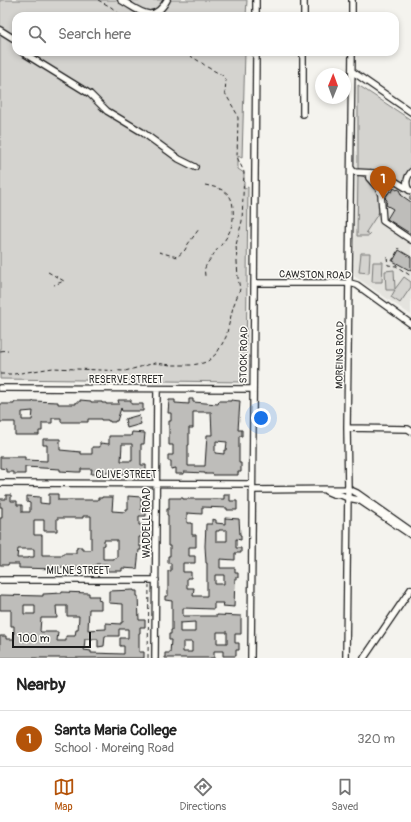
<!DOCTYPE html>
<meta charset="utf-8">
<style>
:root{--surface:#fff;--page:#f6f6f6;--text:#222;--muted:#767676;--line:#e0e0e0;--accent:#b45309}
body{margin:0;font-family:Pangolin,sans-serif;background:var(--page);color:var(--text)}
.compass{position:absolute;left:315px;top:68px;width:36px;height:36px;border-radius:50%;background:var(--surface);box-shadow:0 2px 6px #0003;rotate:1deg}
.scale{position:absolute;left:12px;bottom:10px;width:79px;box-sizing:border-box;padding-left:4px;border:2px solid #1c1c1c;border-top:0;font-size:11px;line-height:14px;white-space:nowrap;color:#1c1c1c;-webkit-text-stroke:3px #fdfcf7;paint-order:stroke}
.you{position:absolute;left:261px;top:418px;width:14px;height:14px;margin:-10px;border:3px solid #fff;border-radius:50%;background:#1a73e8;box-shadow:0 0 0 6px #1a73e833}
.badge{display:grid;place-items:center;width:26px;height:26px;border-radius:50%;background:var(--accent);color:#fff;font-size:13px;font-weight:700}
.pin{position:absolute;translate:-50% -33px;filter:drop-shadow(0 1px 2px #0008)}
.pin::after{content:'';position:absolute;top:21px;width:14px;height:12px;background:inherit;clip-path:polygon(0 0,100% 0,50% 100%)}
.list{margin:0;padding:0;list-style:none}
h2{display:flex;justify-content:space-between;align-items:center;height:52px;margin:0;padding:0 16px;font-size:17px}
h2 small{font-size:13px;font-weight:400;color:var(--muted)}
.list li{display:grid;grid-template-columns:26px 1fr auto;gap:12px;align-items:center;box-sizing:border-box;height:56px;padding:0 16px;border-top:1px solid var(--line)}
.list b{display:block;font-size:15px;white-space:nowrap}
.list p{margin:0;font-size:13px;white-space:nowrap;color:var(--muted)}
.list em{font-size:13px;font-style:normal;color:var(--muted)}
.icon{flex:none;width:22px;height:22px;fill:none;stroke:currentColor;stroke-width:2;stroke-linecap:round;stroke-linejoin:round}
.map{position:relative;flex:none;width:411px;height:658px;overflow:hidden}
.search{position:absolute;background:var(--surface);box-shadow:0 2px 6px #0003;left:12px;right:12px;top:12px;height:44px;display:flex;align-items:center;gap:10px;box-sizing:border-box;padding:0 14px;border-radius:12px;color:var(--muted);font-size:15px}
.sheet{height:108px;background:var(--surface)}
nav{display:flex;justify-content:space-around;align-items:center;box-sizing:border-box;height:56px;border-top:1px solid var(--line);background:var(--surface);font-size:11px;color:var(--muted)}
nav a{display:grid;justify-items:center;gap:2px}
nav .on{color:var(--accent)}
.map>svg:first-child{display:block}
.built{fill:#e4e3de}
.green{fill:#d4d3cf;stroke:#787876}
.building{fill:#bebdba;stroke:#1c1c1c;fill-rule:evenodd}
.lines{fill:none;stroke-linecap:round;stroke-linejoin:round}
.minor-casing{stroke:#1c1c1c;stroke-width:8}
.path{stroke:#1c1c1c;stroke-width:1;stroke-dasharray:4 3;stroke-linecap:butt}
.minor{stroke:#fdfcf7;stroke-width:5.5}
.labels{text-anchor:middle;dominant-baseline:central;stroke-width:3;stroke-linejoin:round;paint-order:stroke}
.street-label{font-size:10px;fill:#1c1c1c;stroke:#fdfcf7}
</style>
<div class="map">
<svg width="411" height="658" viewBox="0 0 411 658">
<rect width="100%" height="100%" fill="#f4f3ee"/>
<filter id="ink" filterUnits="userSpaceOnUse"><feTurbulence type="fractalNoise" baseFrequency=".025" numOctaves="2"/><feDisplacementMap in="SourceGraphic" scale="8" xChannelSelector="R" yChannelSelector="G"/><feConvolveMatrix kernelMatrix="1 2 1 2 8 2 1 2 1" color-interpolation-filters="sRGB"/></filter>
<g filter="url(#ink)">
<path class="built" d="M 357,85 L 411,122 L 411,315 L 354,276 Z"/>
<path class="green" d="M 0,0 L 247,0 L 246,16 L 16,16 L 16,52 L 245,52 L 242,158 L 238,156 L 238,169 L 244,173 L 244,189 L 248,187 L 246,372 L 245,372 L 245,382 L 0,379 Z
M 358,85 L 411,120 L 411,171 L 406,187 L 393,178 L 361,171 L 358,168 Z
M 358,175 L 363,176 L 373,186 L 378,193 L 381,209 L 366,232 L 370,235 L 369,236 L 357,236 Z
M 378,175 C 382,179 389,181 394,184 L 383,201 L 371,178 L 371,176 Z
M 361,253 L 370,253 L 369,273 L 359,272 Z
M 373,262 L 383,262 L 382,282 L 372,282 Z
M 394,270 L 395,289 L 404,277 L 411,282 L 411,287 L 400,303 L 391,297 L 395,290 L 386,290 L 385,271 Z"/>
<path class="building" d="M 394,188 L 397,190 L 398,189 L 401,191 L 400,193 L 402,194 L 401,195 L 411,202 L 411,234 L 387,219 L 393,209 L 386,205 L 387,200 L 385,198 L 390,191 L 392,192 Z
M 399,250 L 411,257 L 411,271 L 393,261 Z
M 189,399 L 193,399 L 193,402 L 218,404 L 219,401 L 231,401 L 231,400 L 240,401 L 238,430 L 242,430 L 242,436 L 239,436 L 239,463 L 241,463 L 241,472 L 238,472 L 238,475 L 213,475 L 213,474 L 205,474 L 205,473 L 184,472 L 184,474 L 176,474 L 176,468 L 171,469 L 171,461 L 168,461 L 168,455 L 173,455 L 173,445 L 169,445 L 169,421 L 171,421 L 171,413 L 168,413 L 169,400 L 175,400 L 175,403 L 189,404 ZM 193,412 L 211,412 L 212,435 L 207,435 L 205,466 L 188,466 L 188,445 L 189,445 L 189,428 L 193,428 ZM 216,441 L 227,442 L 226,450 L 224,450 L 224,454 L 215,453 L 215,445 L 216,445 Z
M 80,400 L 91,401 L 91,402 L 102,402 L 102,403 L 106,403 L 106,404 L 119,404 L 118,400 L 131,400 L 131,404 L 143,404 L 143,411 L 122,411 L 121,408 L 117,421 L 115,421 L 115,422 L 110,422 L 110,421 L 108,421 L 108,420 L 101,420 L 101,419 L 88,419 L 88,422 L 61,422 L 61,418 L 52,418 L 52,423 L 42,423 L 42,431 L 39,431 L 39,435 L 15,435 L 15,422 L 0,422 L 0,404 L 14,404 L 14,402 L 33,402 L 33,401 L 58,402 L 58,404 L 76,404 L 76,402 L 80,402 ZM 33,411 L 32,420 L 22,420 L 22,412 Z
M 139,415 L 141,424 L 127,428 L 125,419 Z
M 132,432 L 145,433 L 144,444 L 141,444 L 141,465 L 146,465 L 146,474 L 117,474 L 117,473 L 108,473 L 108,472 L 98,472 L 98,474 L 91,474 L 92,469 L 81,469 L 81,472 L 76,472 L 60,471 L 60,469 L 25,467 L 25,474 L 13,474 L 13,472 L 6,472 L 6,469 L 0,468 L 0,457 L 25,457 L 25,460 L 47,461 L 47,445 L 43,445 L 43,439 L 60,439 L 60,450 L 81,452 L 81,454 L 92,454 L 92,447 L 100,447 L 100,443 L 109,444 L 109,436 L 131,436 ZM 122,444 L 132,444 L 132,461 L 121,461 Z
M 49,494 L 58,494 L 58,500 L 98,500 L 98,498 L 102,498 L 102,497 L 113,497 L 112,511 L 126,512 L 126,509 L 128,509 L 128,496 L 141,497 L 141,510 L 146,510 L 146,516 L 139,516 L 139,525 L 146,525 L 146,537 L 139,537 L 139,546 L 141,546 L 141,550 L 139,550 L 137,569 L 122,568 L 122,571 L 107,571 L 107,564 L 96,564 L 96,569 L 90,569 L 90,567 L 80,567 L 80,570 L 76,570 L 76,567 L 57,567 L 57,569 L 19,568 L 19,564 L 8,564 L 8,565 L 0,565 L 0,518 L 2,518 L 2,507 L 0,507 L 0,499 L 6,499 L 6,495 L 11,495 L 11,501 L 17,501 L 17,505 L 22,505 L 22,512 L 30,512 L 30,503 L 27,502 L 27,496 L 40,497 L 40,503 L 49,504 ZM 83,516 L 91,516 L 91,550 L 82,550 L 82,547 L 77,547 L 77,549 L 76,549 L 76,553 L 63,553 L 63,555 L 42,555 L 42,535 L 34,535 L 34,520 L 44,520 L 44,531 L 57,531 L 57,518 L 83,518 ZM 104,540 L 117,540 L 117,558 L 114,558 L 114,559 L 103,559 L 103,545 L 104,545 ZM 18,549 L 34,549 L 34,557 L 29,557 L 29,558 L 17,558 Z
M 224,495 L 230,495 L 230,501 L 237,501 L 237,510 L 227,510 L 227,508 L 202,507 L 202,514 L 187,513 L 187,523 L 192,523 L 192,535 L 196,535 L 196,547 L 189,547 L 189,556 L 195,556 L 195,563 L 183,563 L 183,572 L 191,572 L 191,578 L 187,578 L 187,588 L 194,588 L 193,596 L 207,596 L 207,563 L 206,563 L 205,546 L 206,524 L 212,524 L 212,519 L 216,520 L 216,523 L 225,524 L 225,518 L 239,519 L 240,535 L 241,535 L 241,540 L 236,539 L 236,548 L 241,548 L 241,553 L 235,553 L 235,560 L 220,559 L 220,568 L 235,568 L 235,573 L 238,573 L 238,578 L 235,578 L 234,607 L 223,606 L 224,603 L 214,603 L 214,609 L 183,608 L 183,616 L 217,616 L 217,615 L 241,616 L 241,634 L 235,634 L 235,643 L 239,643 L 239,650 L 236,650 L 236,656 L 223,656 L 223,651 L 214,651 L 214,658 L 165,658 L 165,653 L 170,653 L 171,640 L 169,640 L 169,634 L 171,634 L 171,630 L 172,630 L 172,601 L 165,600 L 165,596 L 168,596 L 168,571 L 171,571 L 171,563 L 168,563 L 168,556 L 170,556 L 170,546 L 168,546 L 168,515 L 167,515 L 167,509 L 169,509 L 169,498 L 183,498 L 183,499 L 224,499 ZM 219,530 L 227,530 L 227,541 L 216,541 L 216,531 L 219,531 ZM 215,575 L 224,575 L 224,584 L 215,584 ZM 195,622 L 195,632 L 180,632 L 180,623 ZM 217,632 L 227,632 L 227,643 L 217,643 ZM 183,642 L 192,642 L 192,652 L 183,652 Z
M 134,590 L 134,591 L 137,591 L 137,596 L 138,596 L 139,620 L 145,620 L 145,627 L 140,627 L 140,633 L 139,633 L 139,652 L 144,652 L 144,658 L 0,658 L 0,636 L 6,636 L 6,639 L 14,639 L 14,626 L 11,626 L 11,610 L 0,610 L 0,595 L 43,596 L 43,594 L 62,593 L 62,592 L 89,593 L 89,596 L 99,596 L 98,600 L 101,601 L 101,609 L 89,609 L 88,630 L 106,629 L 106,623 L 121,624 L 121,622 L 123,622 L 123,604 L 109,603 L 109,591 ZM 24,605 L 35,605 L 35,614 L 24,614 ZM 56,606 L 67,606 L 67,616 L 79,616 L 78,630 L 76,630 L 75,636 L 66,636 L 66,641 L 57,641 L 58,632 L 41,632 L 40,631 L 41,618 L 57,618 ZM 119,629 L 128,629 L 128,638 L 120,638 L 120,646 L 124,646 L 124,654 L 91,653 L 91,651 L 84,650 L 85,639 L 98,639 L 98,647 L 104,646 L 105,636 L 119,636 Z"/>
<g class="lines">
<defs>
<path id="minor" d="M 121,0 C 140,11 153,25 167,0
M 352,0 L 352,16
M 256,16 L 256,0
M 304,16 L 304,0
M 0,30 L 16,40
M 22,52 L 90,94 L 107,111 L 142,132 L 179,159 L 195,167
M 353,72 L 411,112
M 303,114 L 303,52
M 351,168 L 353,171 L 355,172 L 374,173 L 385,175 L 411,191
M 371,173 L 369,176 L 369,178 L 379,189 L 381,195 L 383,221 L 411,240
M 409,190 C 405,184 407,177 411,172
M 254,283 L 350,283 L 357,285 L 411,324
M 0,388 L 253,389
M 347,428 L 408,429 L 411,431
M 0,483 L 252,484
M 252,490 L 348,489 L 357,493 L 411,531
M 326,491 L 333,494 L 341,495 L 348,498 L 359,500 L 411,535
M 0,580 L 156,580
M 155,658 L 157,389
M 251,658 L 256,52
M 346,658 L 348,489 L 347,428 L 352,52
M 364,658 L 411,589"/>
</defs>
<use href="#minor" class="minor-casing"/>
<path class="path" d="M 98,0 L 111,7 L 122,16
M 205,185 C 219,188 232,190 233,208 C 235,227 227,239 215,252 C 213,256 206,264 205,268 C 204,270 205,274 205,277
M 386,196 L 391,189 L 395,187
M 410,196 L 410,199 L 411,200
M 159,252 L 177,257 L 185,250 L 188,244 L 199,229
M 387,257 L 388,265 L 396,266 L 411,276
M 397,266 L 397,265 L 392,261 L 399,248
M 48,272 L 64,281 L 54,285
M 0,351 L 8,350
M 0,374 L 14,374 L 53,368 L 125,371 L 155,363 L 171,365 L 192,365 L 203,363 L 208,361 L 217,353 L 226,337 L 233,307 L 240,289 L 238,278 L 236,245 L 242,221 L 244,172 L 237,157 L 238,118 L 237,114 L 225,93 L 226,80 L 222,75 L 207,67 L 202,63 L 184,52
M 148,658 L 149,585"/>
<use href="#minor" class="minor"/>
</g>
</g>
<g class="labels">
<g class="street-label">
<text transform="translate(315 275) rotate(1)">CAWSTON ROAD</text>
<text transform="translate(244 355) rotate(-89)">STOCK ROAD</text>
<text transform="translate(340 355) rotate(-89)">MOREING ROAD</text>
<text x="126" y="380">RESERVE STREET</text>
<text x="126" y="475">CLIVE STREET</text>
<text transform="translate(147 523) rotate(-90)">WADDELL ROAD</text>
<text x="78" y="571">MILNE STREET</text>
</g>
</g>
</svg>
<svg class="compass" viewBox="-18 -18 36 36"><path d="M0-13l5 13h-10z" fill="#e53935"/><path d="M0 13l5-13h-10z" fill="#767676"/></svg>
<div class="scale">100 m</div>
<div class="you"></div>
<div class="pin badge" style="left:383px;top:199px">1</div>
<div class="search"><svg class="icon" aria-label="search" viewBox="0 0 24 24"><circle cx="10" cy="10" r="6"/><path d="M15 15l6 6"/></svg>Search here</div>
</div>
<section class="sheet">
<h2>Nearby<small></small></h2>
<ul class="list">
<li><span class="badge">1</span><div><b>Santa Maria College</b><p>School · Moreing Road</p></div><em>320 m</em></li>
</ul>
</section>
<nav>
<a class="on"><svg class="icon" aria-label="map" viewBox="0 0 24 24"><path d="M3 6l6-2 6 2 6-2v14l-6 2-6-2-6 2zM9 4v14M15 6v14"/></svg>Map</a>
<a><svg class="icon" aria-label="directions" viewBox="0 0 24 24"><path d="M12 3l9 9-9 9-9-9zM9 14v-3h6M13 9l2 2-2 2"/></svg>Directions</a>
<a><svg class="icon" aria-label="saved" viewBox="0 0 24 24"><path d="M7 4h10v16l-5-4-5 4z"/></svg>Saved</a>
</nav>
